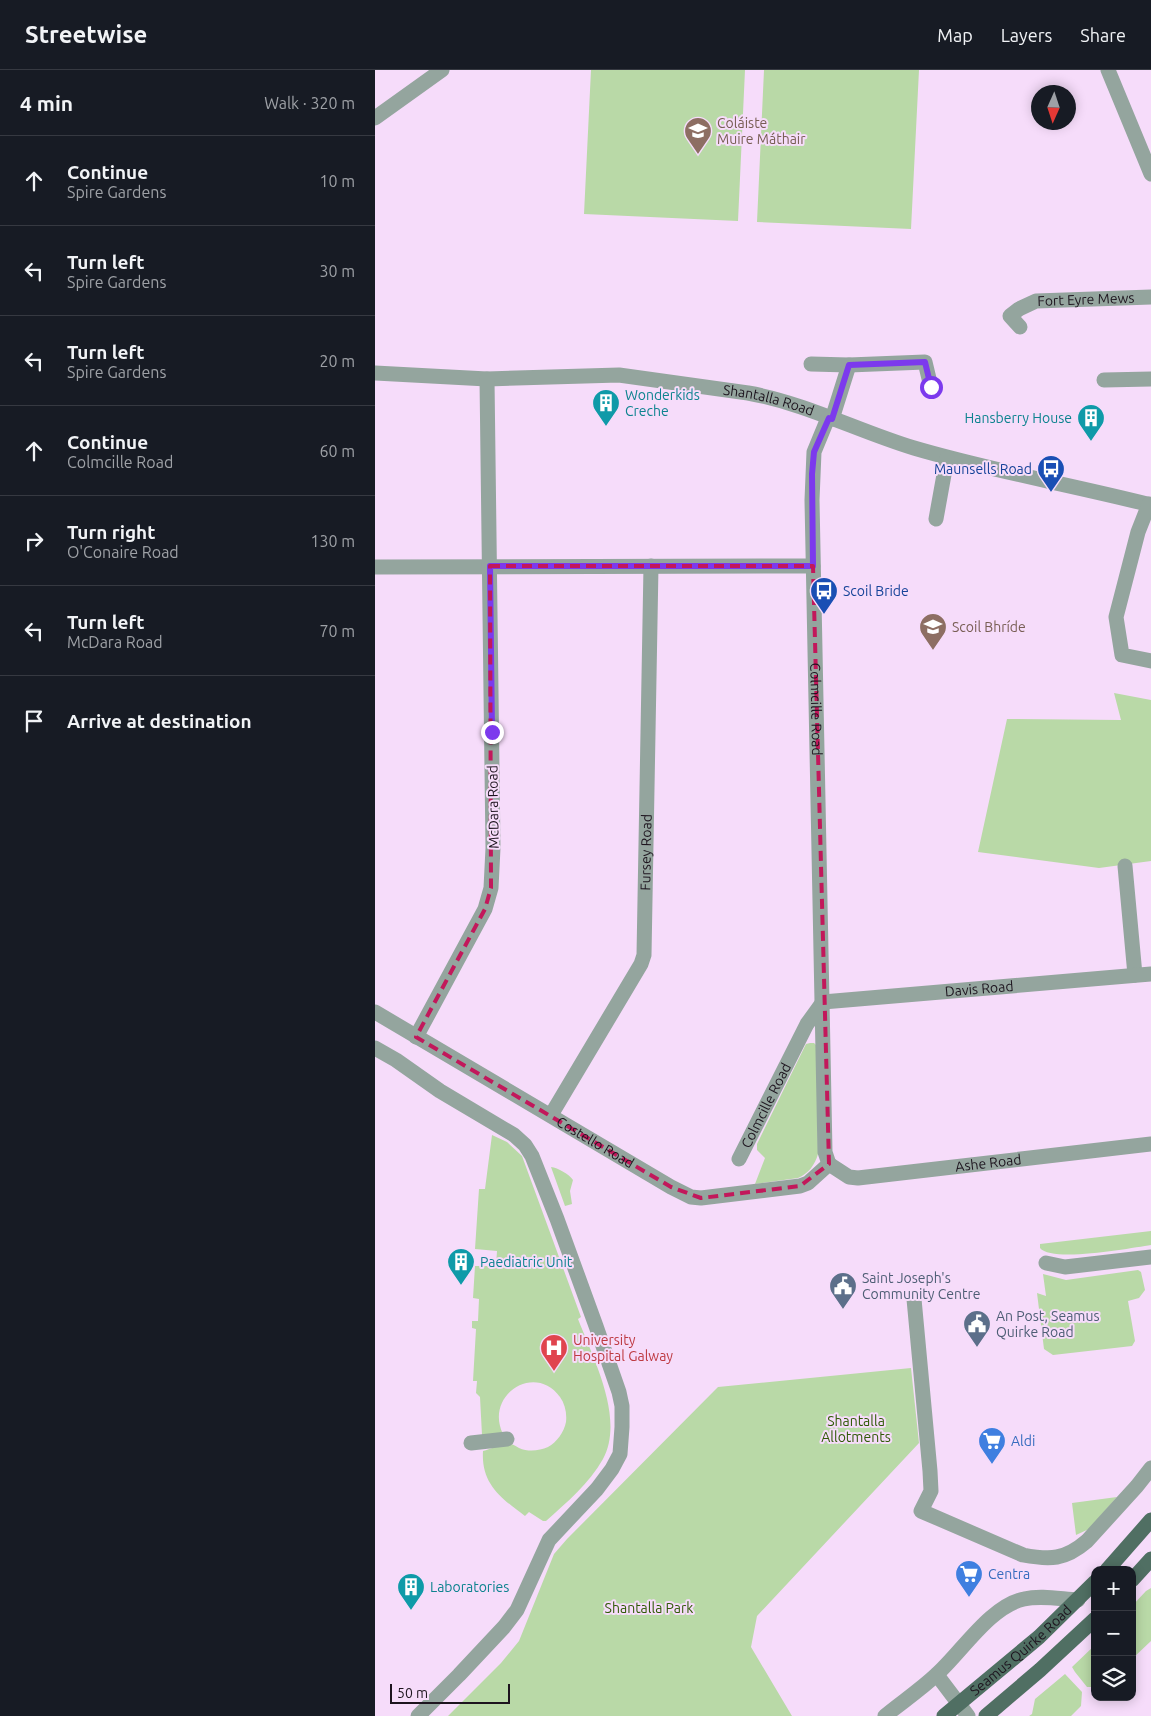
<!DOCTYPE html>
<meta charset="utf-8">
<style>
:root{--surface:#171b24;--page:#242831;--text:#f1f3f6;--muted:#9ea1a6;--line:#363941}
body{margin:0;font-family:Ubuntu,sans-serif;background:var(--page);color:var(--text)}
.controls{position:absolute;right:15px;bottom:15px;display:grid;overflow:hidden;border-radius:10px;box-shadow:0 2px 12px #0003}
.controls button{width:45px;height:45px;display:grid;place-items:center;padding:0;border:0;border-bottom:1px solid var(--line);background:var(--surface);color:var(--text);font:25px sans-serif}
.compass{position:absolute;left:656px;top:15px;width:45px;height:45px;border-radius:50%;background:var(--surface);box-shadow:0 2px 12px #0003;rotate:183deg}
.scale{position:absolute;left:15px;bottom:12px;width:120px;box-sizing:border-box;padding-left:5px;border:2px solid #1d141e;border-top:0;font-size:14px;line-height:18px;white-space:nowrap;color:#1d141e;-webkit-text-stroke:4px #f6dcfa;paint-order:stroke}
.stop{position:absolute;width:15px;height:15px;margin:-11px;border:4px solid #7c3aed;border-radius:50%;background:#fff}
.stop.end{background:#7c3aed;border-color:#fff;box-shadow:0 1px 5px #0008}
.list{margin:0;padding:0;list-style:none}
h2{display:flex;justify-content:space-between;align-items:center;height:65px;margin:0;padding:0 20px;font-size:21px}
h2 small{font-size:16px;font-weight:400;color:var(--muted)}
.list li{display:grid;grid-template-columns:32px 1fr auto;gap:15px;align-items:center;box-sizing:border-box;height:90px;padding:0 20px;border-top:1px solid var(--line)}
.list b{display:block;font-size:19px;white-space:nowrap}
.list p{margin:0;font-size:16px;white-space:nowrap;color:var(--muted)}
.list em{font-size:16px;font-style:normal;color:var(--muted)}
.icon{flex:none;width:28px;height:28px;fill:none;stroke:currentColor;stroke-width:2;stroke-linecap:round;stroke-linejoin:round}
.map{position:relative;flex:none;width:776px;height:1646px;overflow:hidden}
header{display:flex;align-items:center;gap:30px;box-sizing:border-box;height:70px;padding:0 25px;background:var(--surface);border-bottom:1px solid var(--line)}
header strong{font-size:24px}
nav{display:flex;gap:28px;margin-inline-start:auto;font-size:18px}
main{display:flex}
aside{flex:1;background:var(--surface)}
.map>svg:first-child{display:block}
.green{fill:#b9d9a7}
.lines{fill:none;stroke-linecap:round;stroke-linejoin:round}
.minor{stroke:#94a59e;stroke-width:15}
.major{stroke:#506f63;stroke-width:15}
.route{stroke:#7c3aed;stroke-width:6}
.marked{fill:none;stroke:#c2185b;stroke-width:4;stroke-dasharray:10 6;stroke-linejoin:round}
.labels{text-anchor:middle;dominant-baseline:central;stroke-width:4;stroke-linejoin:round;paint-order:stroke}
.education-label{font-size:14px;fill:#785e54;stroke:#f6dcfa;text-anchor:start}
.street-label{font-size:14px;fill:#1d141e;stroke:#f6dcfa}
.culture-label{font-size:14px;fill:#0d838f;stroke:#f6dcfa;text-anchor:start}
.transit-label{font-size:14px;fill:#164399;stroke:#f6dcfa;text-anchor:end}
.service-label{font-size:14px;fill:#4e5e75;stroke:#f6dcfa;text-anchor:start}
.health-label{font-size:14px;fill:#be3a42;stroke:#f6dcfa;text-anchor:start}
.park-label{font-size:14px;fill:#2f5a05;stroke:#f6dcfa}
.shop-label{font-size:14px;fill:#366cbe;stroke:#f6dcfa;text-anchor:start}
</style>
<header>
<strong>Streetwise</strong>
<nav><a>Map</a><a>Layers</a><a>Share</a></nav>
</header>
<main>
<aside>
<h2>4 min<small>Walk · 320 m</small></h2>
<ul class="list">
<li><svg class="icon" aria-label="ahead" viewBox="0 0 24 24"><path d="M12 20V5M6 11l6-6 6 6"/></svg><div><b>Continue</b><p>Spire Gardens</p></div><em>10 m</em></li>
<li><svg class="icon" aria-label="left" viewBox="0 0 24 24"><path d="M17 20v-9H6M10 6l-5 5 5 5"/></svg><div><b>Turn left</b><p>Spire Gardens</p></div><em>30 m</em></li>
<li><svg class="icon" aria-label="left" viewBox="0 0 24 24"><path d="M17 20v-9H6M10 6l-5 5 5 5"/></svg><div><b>Turn left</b><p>Spire Gardens</p></div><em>20 m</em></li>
<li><svg class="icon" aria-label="ahead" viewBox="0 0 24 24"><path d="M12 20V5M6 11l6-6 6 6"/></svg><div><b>Continue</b><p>Colmcille Road</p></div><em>60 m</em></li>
<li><svg class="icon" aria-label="right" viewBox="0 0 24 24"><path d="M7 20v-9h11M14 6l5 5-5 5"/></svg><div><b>Turn right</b><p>O'Conaire Road</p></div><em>130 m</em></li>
<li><svg class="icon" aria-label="left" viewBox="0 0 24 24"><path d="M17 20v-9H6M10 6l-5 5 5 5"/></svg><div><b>Turn left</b><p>McDara Road</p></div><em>70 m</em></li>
<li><svg class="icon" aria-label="arrive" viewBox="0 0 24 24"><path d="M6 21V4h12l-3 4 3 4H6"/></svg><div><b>Arrive at destination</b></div></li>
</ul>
</aside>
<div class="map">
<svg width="776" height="1646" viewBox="0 0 776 1646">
<rect width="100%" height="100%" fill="#f6dcfa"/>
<path class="green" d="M 216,0 L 370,0 L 363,151 L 209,144 Z
M 389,0 L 544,0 L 536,159 L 382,152 Z
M 739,623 L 776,630 L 776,791 L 724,798 L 603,782 L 632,649 L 746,650 Z
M 435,973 L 439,973 L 442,976 L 443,1084 C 440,1095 433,1104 423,1108 L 380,1114 L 390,1088 L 382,1080 L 382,1074 L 431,974 Z
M 117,1065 L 132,1072 L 147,1086 L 206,1247 L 203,1249 C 218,1288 250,1348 228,1389 C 214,1414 192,1432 171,1451 L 168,1451 L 154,1442 L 150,1446 C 126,1428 106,1414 108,1381 C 116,1379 125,1374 133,1374 C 137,1373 140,1376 144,1378 C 153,1382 164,1381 173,1377 C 182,1372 189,1362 191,1352 C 192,1343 190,1334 185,1327 C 160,1292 109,1325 128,1364 L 107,1365 L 105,1327 L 101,1323 L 102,1311 L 98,1311 L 101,1259 L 97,1258 L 97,1251 L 103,1251 L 104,1229 L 98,1228 L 100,1196 L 121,1196 L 122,1181 L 100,1179 L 104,1119 L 110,1119 Z
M 176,1097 C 183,1098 194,1104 198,1110 L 195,1121 L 197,1134 L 190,1136 Z
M 776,1161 L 776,1175 C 756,1178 677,1193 665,1178 L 665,1174 Z
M 763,1200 L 766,1202 L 770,1220 L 764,1228 L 753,1231 L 760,1271 L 757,1276 L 678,1285 L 669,1279 L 662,1223 L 671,1226 L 668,1204 L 691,1210 Z
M 536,1298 L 544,1373 L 382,1546 L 376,1577 L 417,1646 L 73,1646 L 126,1593 L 144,1571 L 179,1484 L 192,1469 L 343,1317 Z
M 742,1427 L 714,1459 L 701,1465 L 697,1433 Z
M 776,1518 L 776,1571 L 757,1589 L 757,1536 L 771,1521 Z
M 720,1575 L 720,1615 L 717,1615 L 716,1617 L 712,1617 L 700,1602 L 697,1597 Z
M 690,1604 L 707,1622 L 706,1636 L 696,1646 L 654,1646 L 657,1644 L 660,1629 Z"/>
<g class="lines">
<g class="minor">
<path d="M 733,0 L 776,104"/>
<path d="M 0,48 L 67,0"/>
<path id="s1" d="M 645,257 L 635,246 L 644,239 L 661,231 L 776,227"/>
<path d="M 436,294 L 474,295 L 550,292 L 556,317"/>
<path id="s2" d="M 0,303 L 112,309 L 244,305 L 373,323 C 430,333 483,361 539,378 C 617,401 697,415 776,435"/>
<path d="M 729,310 L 776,309"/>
<path id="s3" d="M 453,348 L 439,382 L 437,430 L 450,1082 L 454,1094"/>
<path d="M 457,349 L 474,295"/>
<path d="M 774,434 L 763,462 L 741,547 L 747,585 L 776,591"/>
<path d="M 561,449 L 572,388"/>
<path d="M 0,497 L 438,496"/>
<path d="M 750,796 L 760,905"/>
<path id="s4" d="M 0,942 L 296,1117 L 316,1127 L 326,1128 L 425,1116 L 433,1113 L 454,1094"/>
<path d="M 41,967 L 110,839 L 116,818 L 118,778 L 112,309"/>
<path d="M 0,978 L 21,990 L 65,1021 L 139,1065 L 150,1075 L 157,1086 L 182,1149 L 221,1256 L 244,1322 L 247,1336 L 247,1357 L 245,1384 L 237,1399 L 222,1419 L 174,1470 L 142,1540 L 129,1557 L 84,1605 L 43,1646"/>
<path id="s5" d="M 176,1045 L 266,894 L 269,885 L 276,496"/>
<path id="s6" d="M 364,1089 L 432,954 L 448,932 L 776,904"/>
<path id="s7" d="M 454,1094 L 474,1107 L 483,1108 L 776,1074"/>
<path d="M 671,1193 L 690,1197 L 776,1187"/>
<path d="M 539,1229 L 555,1401 L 556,1421 L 546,1441 L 648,1485 C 675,1490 690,1490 712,1471 L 762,1416 L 776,1398"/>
<path d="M 96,1373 L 132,1369"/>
<path d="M 562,1605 L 593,1646"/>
<path d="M 510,1646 C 527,1632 545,1620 561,1605 C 586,1583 615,1536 649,1529 C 666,1525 685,1529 703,1530"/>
</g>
<g class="major">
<path d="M 732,1500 L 776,1450"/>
<path d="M 757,1510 L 776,1489"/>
<path id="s8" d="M 569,1646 L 664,1567 L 720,1512"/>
<path d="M 611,1646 L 665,1600 L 720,1549"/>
</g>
</g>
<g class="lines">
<path class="route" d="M 117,662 L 115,496 L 438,496 L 437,404 L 439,382 L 454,348 L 457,349 L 474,295 L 550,292 L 556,317"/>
</g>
<path class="marked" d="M 115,496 L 438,496 L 454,1094 L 425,1116 L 326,1128 L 296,1117 L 41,967 L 110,839 L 116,818 Z"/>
<defs>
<symbol id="school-pin" viewBox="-11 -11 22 30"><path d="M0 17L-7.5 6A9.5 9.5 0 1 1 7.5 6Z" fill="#8d6e63" stroke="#f6dcfa"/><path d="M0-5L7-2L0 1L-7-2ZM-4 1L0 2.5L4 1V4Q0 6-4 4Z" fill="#fff"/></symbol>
<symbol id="building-pin" viewBox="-11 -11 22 30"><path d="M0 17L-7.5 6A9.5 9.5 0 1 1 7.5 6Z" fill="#0f9aa8" stroke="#f6dcfa"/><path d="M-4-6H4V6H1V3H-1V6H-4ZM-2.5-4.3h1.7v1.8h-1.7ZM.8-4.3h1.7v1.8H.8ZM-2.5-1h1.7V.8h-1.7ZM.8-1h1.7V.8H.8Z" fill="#fff"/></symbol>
<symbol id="bus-pin" viewBox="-11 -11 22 30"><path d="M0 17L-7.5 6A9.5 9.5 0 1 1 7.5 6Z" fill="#1a4fb4" stroke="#f6dcfa"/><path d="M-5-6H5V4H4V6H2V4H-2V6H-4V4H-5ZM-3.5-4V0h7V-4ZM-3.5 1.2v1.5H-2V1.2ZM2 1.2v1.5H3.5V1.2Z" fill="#fff"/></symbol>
<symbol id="civic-pin" viewBox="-11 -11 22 30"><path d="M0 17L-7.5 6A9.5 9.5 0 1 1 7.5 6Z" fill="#5c6f8a" stroke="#f6dcfa"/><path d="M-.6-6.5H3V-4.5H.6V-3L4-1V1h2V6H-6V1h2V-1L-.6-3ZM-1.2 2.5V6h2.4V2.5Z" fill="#fff"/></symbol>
<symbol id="hospital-pin" viewBox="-11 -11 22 30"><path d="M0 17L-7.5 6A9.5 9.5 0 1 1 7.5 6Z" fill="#e0444e" stroke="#f6dcfa"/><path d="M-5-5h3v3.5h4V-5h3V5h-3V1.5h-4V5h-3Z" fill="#fff"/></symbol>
<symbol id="supermarket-pin" viewBox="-11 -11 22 30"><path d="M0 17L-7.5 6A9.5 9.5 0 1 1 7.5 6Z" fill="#3f7fe0" stroke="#f6dcfa"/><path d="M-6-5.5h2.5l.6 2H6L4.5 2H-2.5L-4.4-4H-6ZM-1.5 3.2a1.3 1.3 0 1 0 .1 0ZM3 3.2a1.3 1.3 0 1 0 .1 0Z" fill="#fff"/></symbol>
</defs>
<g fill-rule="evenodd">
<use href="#school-pin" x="307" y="45" width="32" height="43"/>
<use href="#building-pin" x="215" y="317" width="32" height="43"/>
<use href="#building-pin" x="700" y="332" width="32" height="43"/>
<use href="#bus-pin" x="660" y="383" width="32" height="43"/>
<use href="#bus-pin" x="433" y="505" width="32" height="43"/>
<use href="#school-pin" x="542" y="541" width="32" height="43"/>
<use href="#building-pin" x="70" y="1176" width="32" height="43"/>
<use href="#civic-pin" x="452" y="1200" width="32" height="43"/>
<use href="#civic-pin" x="586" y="1238" width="32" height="43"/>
<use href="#hospital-pin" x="163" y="1262" width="32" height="43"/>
<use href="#supermarket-pin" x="601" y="1355" width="32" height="43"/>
<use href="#supermarket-pin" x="578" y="1488" width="32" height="43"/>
<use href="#building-pin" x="20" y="1501" width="32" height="43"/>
</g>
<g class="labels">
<g class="education-label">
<text x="342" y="53">Coláiste<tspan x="342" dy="16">Muire Máthair</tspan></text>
<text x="577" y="557">Scoil Bhríde</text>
</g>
<g class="street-label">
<text stroke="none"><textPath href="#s1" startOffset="95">Fort Eyre Mews</textPath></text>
<text stroke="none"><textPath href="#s2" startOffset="396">Shantalla Road</textPath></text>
<text stroke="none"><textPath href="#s3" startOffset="294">Colmcille Road</textPath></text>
<text transform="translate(118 737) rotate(-91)">McDara Road</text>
<text stroke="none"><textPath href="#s5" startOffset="288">Fursey Road</textPath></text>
<text stroke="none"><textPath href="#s6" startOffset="335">Davis Road</textPath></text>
<text stroke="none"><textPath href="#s6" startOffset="60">Colmcille Road</textPath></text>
<text stroke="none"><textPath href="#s4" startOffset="256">Costello Road</textPath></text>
<text stroke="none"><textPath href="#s7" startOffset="164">Ashe Road</textPath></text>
<text stroke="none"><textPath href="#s8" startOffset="101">Seamus Quirke Road</textPath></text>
</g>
<g class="culture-label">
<text x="250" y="325">Wonderkids<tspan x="250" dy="16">Creche</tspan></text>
<text x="697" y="348" text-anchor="end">Hansberry House</text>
<text x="105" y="1192">Paediatric Unit</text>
<text x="55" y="1517">Laboratories</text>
</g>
<g class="transit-label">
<text x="657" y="399">Maunsells Road</text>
<text x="468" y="521" text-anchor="start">Scoil Bride</text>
</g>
<g class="service-label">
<text x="487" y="1208">Saint Joseph's<tspan x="487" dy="16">Community Centre</tspan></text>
<text x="621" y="1246">An Post, Seamus<tspan x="621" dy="16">Quirke Road</tspan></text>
</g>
<g class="health-label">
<text x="198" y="1270">University<tspan x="198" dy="16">Hospital Galway</tspan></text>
</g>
<g class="park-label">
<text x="481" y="1351">Shantalla<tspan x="481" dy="16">Allotments</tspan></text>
<text x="274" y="1538">Shantalla Park</text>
</g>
<g class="shop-label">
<text x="636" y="1371">Aldi</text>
<text x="613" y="1504">Centra</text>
</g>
</g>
</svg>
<div class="controls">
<button>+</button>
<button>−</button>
<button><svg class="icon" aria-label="layers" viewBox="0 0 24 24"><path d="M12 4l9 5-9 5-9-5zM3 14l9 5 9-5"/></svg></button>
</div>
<svg class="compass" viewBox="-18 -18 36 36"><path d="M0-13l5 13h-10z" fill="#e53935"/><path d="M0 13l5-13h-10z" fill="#9ea1a6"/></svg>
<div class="scale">50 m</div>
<div class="stop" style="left:556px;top:317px"></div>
<div class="stop end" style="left:117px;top:662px"></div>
</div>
</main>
